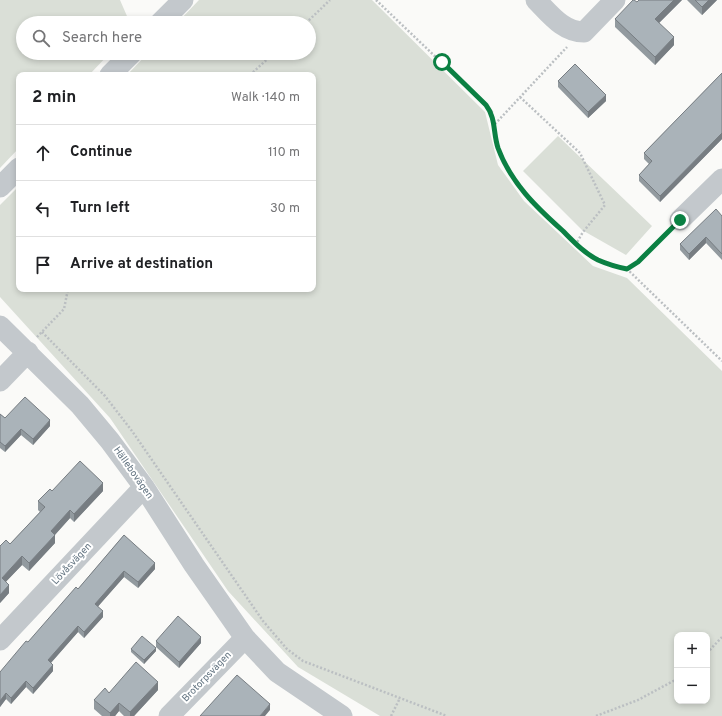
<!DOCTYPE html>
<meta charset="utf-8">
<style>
:root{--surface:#fff;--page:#f2f2f2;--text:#202124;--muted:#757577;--line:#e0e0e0}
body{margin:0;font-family:Overpass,sans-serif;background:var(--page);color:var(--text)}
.controls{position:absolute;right:12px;bottom:12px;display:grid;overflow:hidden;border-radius:8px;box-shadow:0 2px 6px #0003}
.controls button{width:36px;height:36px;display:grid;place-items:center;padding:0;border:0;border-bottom:1px solid var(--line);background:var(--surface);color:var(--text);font:20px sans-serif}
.stop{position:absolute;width:12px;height:12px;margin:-9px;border:3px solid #0b8043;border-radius:50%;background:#fff}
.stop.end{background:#0b8043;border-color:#fff;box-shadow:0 1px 4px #0008}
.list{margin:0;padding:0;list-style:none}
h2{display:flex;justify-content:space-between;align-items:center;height:52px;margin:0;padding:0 16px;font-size:17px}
h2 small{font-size:13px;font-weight:400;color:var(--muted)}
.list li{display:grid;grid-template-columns:26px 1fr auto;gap:12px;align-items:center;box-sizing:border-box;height:56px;padding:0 16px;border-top:1px solid var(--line)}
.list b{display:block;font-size:15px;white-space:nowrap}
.list em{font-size:13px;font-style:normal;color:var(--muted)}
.icon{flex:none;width:22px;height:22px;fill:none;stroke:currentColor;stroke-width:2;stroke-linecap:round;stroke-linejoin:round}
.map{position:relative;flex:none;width:722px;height:716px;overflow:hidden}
.search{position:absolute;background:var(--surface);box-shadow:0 2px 6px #0003;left:16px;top:16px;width:300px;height:44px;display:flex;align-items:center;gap:10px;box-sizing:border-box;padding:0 14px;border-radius:22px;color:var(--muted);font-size:15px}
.panel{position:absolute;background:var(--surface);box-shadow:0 2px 6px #0003;left:16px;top:72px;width:300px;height:220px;border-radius:8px}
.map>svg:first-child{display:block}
.green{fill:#dadfd7;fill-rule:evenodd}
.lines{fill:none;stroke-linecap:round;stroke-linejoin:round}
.path{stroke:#bbbfc2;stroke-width:2.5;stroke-dasharray:2 2;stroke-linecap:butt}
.minor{stroke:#c3c8cc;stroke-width:21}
.wall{fill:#929a9f}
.shaded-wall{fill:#777d82}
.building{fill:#aab3b9;stroke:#777d82}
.route{stroke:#0b8043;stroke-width:5}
.labels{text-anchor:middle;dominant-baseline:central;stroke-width:4;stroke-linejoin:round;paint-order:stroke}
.street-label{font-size:10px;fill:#657683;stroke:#fff}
</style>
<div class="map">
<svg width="722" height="716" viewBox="0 0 722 716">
<rect width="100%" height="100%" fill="#fafaf8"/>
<path class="green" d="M 0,0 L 120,0 L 130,23 L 23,23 L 23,53 L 110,53 L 89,75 L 19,75 L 19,148 L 0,168 Z
M 199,0 L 372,0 L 485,112 L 498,165 L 524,201 L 593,266 L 627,278 L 722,371 L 722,716 L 380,716 L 298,667 L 228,591 L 110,418 L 0,297 L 0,205 L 19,186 L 19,289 L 313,289 L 313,75 L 127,75 L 148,53 L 309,53 L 309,23 L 177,23 ZM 677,635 L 707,635 L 707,701 L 677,701 Z
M 558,136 L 652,226 L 626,255 L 582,230 L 523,171 Z"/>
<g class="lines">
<path class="path" d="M 376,0 L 486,105 L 492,112 L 498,147 L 509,171 L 529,200 L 585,252 L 598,260 L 627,269 L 722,361
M 306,23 L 330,0
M 250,75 L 274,53
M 520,97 L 580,153 L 605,205 L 583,232 L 576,244
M 495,124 L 567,47
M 627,269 L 638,262 L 666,233
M 42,332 L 105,396 L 132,431 L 263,621 L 287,649 L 303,661 L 447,716
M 37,337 L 64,309 L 68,289
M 707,653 L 722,637
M 391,716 L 400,698
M 596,716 L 638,700 L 677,679"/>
<path class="minor" d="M 536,0 C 550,14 563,32 584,32 L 615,0
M 160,23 L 183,0
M 110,75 L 132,53
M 0,187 L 19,168
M 680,220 L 722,179
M 0,326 L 80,405 L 110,441 L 144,487 L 194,565 L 245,638 L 277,672 L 342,716
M 0,381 L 28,352
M 0,640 L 144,487
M 169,716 L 245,638"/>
</g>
<path class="wall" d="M 682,0 L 659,23 L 674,45 L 655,65 L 615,27 L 615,19 Z
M 687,0 L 717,0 L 702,15 Z
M 722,73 L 722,139 L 660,202 L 639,181 L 639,175 L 649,164 L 644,159 L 644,153 Z
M 558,81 L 606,101 L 588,118 L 558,87 Z
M 722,216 L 722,260 L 706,243 L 689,260 L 680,250 L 680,244 Z
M 0,414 L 5,418 L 50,426 L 33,445 L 21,435 L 5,452 L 0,448 Z
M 52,491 L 103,491 L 74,522 L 70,518 L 55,535 L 55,543 L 29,571 L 22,565 L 6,581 L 9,593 L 0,603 L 10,544 L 40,512 L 38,510 L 38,501 Z
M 124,535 L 155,569 L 138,588 L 124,577 L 98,606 L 103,617 L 84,638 L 78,632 L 51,663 L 53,671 L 33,694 L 26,687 L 11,704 L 6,699 L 0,707 L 0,672 L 78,589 Z
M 156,641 L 201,643 L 179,668 L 156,647 Z
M 131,649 L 156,651 L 144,664 L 131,652 Z
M 158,690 L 134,716 L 124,716 L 119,711 L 115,716 L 102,716 L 94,709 L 94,700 L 109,693 Z"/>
<path class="shaded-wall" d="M 674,0 L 682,0 L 655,27 L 655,19 Z
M 709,0 L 717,0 L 702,15 L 702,7 Z
M 674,37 L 674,45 L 655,65 L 655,57 Z
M 606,95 L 606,101 L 588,118 L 588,112 Z
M 722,133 L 722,139 L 660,202 L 660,196 Z
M 706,237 L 706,243 L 689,260 L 689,254 Z
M 50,420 L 50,426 L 33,445 L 33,439 Z
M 21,429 L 21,435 L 5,452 L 5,446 Z
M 103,483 L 103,491 L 74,522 L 74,514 Z
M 70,510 L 70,518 L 51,539 L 51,531 Z
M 55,535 L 55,543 L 29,571 L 29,563 Z
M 22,556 L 22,565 L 2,586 L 2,578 Z
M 155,563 L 155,569 L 138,588 L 138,582 Z
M 124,571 L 124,577 L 95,610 L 95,604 Z
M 9,585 L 9,593 L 0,603 L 0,595 Z
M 103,611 L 103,617 L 84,638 L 84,632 Z
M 78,626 L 78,632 L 48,666 L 48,660 Z
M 201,637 L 201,643 L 179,668 L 179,662 Z
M 156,648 L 156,651 L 144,664 L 144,660 Z
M 53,665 L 53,671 L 33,694 L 33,688 Z
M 26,681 L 26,687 L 11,704 L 11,698 Z
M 158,682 L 158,690 L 134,716 L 130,716 L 130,712 Z
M 6,693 L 6,699 L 0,707 L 0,701 Z
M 119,703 L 119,711 L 115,716 L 110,716 L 110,713 Z
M 270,704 L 270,710 L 265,716 L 260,716 Z"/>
<path class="building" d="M 633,0 L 634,0 L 637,2 L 639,0 L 674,0 L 655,19 L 674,37 L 655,57 L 615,19 Z
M 695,0 L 709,0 L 702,7 Z
M 575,64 L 606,95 L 588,112 L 558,81 Z
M 722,73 L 722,133 L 660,196 L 639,175 L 652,161 L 644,153 Z
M 716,209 L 722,216 L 722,254 L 706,237 L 689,254 L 680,244 Z
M 25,397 L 50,420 L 33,439 L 21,429 L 5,446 L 0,442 L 0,414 L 5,418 Z
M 80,461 L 103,483 L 74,514 L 70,510 L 51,531 L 55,535 L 29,563 L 22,556 L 2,578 L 9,585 L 0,595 L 0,546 L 6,540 L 10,544 L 45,507 L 38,501 L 50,489 L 52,491 Z
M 124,535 L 155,563 L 138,582 L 124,571 L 95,604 L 103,611 L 84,632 L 78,626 L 48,660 L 53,665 L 33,688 L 26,681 L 11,698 L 6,693 L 0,701 L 0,672 L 26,641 L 28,642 L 76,587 L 78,589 Z
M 178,616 L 201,637 L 179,662 L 156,641 Z
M 142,636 L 156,648 L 144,660 L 131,649 Z
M 136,662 L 158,682 L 130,712 L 119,703 L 110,713 L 94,700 L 105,688 L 109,693 Z
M 237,675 L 270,704 L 260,716 L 200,716 Z"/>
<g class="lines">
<path class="route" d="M 442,62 L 486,105 C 496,118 493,133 498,148 C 511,183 536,207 563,231 C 574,242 584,253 598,260 C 607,264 617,267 627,269 L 638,262 L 680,220"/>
</g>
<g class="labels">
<g class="street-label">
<text transform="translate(133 473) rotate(55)">Hällebovägen</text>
<text transform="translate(72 564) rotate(-47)">Lövåsvägen</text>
<text transform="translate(207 677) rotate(-46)">Brotorpsvägen</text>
</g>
</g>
</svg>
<div class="controls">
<button>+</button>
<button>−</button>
</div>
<div class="stop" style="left:442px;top:62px"></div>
<div class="stop end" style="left:680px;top:220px"></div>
<div class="search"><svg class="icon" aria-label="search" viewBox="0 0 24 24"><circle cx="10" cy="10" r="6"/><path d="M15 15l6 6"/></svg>Search here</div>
<section class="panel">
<h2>2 min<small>Walk · 140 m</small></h2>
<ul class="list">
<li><svg class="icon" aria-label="ahead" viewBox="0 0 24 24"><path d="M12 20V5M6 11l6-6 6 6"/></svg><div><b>Continue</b></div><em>110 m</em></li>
<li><svg class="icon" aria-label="left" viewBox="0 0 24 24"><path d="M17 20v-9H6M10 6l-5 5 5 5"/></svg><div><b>Turn left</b></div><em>30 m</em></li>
<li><svg class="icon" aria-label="arrive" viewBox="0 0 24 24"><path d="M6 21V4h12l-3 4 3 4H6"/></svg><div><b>Arrive at destination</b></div></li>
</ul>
</section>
</div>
